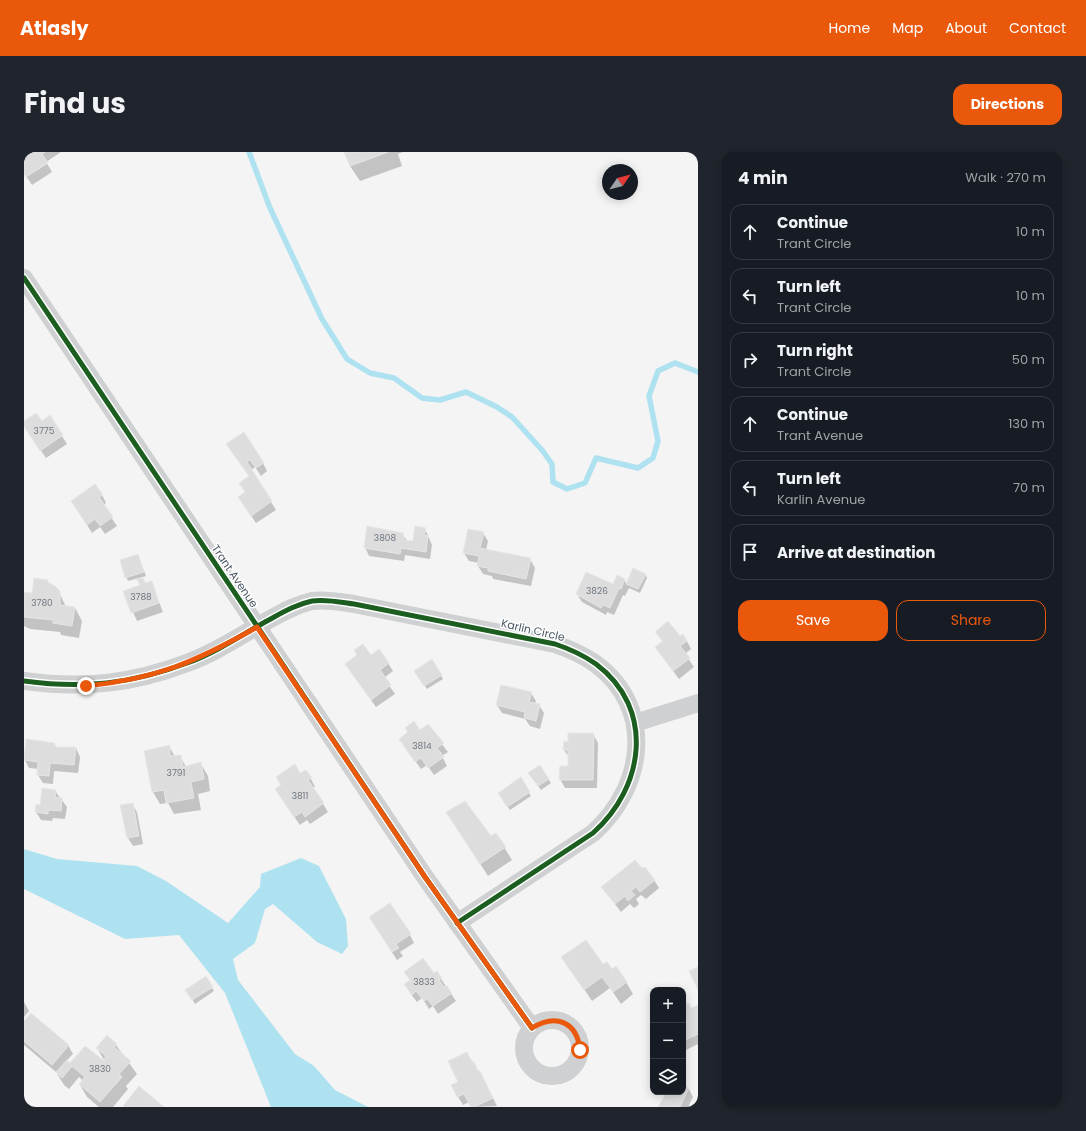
<!DOCTYPE html>
<meta charset="utf-8">
<style>
:root{--surface:#171b24;--page:#20242c;--text:#f1f3f6;--muted:#9ea1a6;--line:#363941;--accent:#ea580c}
body{margin:0;font-family:Poppins,sans-serif;background:var(--page);color:var(--text)}
.controls{position:absolute;right:12px;bottom:12px;display:grid;overflow:hidden;border-radius:8px;box-shadow:0 2px 10px #0003}
.controls button{width:36px;height:36px;display:grid;place-items:center;padding:0;border:0;border-bottom:1px solid var(--line);background:var(--surface);color:var(--text);font:20px sans-serif}
.compass{position:absolute;left:578px;top:12px;width:36px;height:36px;border-radius:50%;background:var(--surface);box-shadow:0 2px 10px #0003;rotate:55deg}
.stop{position:absolute;width:12px;height:12px;margin:-9px;border:3px solid #ea580c;border-radius:50%;background:#fff}
.stop.end{background:#ea580c;border-color:#fff;box-shadow:0 1px 4px #0008}
.list{margin:0;padding:0;list-style:none}
h2{display:flex;justify-content:space-between;align-items:center;height:52px;margin:0;padding:0 16px;font-size:17px}
h2 small{font-size:13px;font-weight:400;color:var(--muted)}
.list li{display:grid;grid-template-columns:26px 1fr auto;gap:12px;align-items:center;box-sizing:border-box;height:56px;margin:0 8px 8px;padding:0 8px;border:1px solid var(--line);border-radius:12px}
.list b{display:block;font-size:15px;white-space:nowrap}
.list p{margin:0;font-size:13px;white-space:nowrap;color:var(--muted)}
.list em{font-size:13px;font-style:normal;color:var(--muted)}
.actions{display:flex;gap:8px;padding:12px 16px}
.actions a{flex:1;padding:9px 0;border:1px solid var(--accent);border-radius:12px;text-align:center;font-size:14px;color:var(--accent)}
.actions .main{background:var(--accent);color:#fff}
.icon{flex:none;width:22px;height:22px;fill:none;stroke:currentColor;stroke-width:2;stroke-linecap:round;stroke-linejoin:round}
.map{position:relative;flex:none;width:674px;height:955px;overflow:hidden;border-radius:12px}
header{display:flex;align-items:center;gap:24px;box-sizing:border-box;height:56px;padding:0 20px;background:var(--accent);color:#fff}
header strong{font-size:19px}
nav{display:flex;gap:22px;margin-inline-start:auto;font-size:14px}
.intro{display:flex;align-items:center;justify-content:space-between;box-sizing:border-box;height:96px;padding:0 24px}
h1{margin:0;font-size:28px}
.button{padding:10px 18px;border-radius:12px;background:var(--accent);color:#fff;font-size:14px;font-weight:700}
main{display:flex;gap:24px;padding:0 24px}
aside{flex:1;background:var(--surface);border-radius:12px;box-shadow:0 2px 10px #0003}
.map>svg:first-child{display:block}
.water{fill:#aee2f0}
.shadow{fill:#0003}
.lines{fill:none;stroke-linecap:round;stroke-linejoin:round}
.stream{stroke:#aee2f0;stroke-width:5.5}
.building{fill:#ddddde;stroke:#e5e6e7}
.street{stroke:#ced0d2;stroke-width:18}
.cycleway-casing{stroke:#fff;stroke-width:8}
.cycleway{stroke:#1b5e20;stroke-width:5}
.route{stroke:#ea580c;stroke-width:5}
.labels{text-anchor:middle;dominant-baseline:central;stroke-width:3;stroke-linejoin:round;paint-order:stroke}
.number-label{font-size:9px;fill:#707881}
.street-label{font-size:11px;fill:#4a5661;stroke:#fff}
</style>
<header>
<strong>Atlasly</strong>
<nav><a>Home</a><a>Map</a><a>About</a><a>Contact</a></nav>
</header>
<div class="intro"><h1>Find us</h1><a class="button">Directions</a></div>
<main>
<div class="map">
<svg width="674" height="955" viewBox="0 0 674 955">
<rect width="100%" height="100%" fill="#f4f4f4"/>
<path class="water" d="M 0,697 L 33,707 L 113,714 L 142,729 L 204,771 L 236,735 L 237,722 L 277,706 L 295,714 L 322,767 L 324,794 L 318,802 L 293,790 L 249,752 L 241,757 L 231,791 L 209,807 L 214,828 L 271,902 L 290,914 L 311,938 L 344,955 L 247,955 L 201,841 L 155,783 L 101,787 L 0,737 Z"/>
<path class="shadow" d="M 0,0 L 37,0 L 22,10 L 28,20 L 8,33 L 0,21 Z
M 322,0 L 379,0 L 374,2 L 378,14 L 336,29 L 326,14 Z
M 26,265 L 43,292 L 22,306 L 3,279 L 0,270 L 17,270 Z
M 203,292 L 239,311 L 243,319 L 237,324 L 231,315 L 227,318 L 252,358 L 232,371 L 220,353 L 226,325 Z
M 78,343 L 82,351 L 79,353 L 93,374 L 81,382 L 76,375 L 68,381 L 53,357 Z
M 401,377 L 408,393 L 406,407 L 381,403 L 380,409 L 345,404 L 341,395 L 378,381 L 383,389 L 390,390 Z
M 459,381 L 464,389 L 462,398 L 506,407 L 511,416 L 507,434 L 469,427 L 468,424 L 459,422 L 454,414 L 455,411 L 445,409 L 440,401 Z
M 114,403 L 122,424 L 104,429 L 102,425 Z
M 621,422 L 623,426 L 616,441 L 605,436 L 601,444 L 599,443 L 590,463 L 583,460 L 582,463 L 558,450 L 553,442 L 589,433 L 600,428 L 603,432 Z
M 119,427 L 122,432 L 127,430 L 139,460 L 113,469 L 100,440 L 117,434 Z
M 35,440 L 42,455 L 51,456 L 58,469 L 55,486 L 37,483 L 36,480 L 6,477 L 0,474 L 0,441 L 9,442 Z
M 632,480 L 656,486 L 663,489 L 667,497 L 661,502 L 670,515 L 655,527 L 632,496 L 639,490 Z
M 347,504 L 364,511 L 369,519 L 360,526 L 371,542 L 352,555 L 327,520 Z
M 408,508 L 419,527 L 403,537 L 391,519 Z
M 507,541 L 512,549 L 511,552 L 515,553 L 520,561 L 516,577 L 506,574 L 501,567 L 478,561 L 473,553 Z
M 404,574 L 424,600 L 418,604 L 423,614 L 410,623 L 403,613 L 397,617 L 381,595 Z
M 569,582 L 574,591 L 573,636 L 541,636 L 536,627 L 545,615 L 545,605 L 540,598 L 541,590 L 545,591 Z
M 2,589 L 30,592 L 33,596 L 52,596 L 56,605 L 54,621 L 30,619 L 29,632 L 19,631 L 14,623 L 15,617 L 5,616 L 1,608 Z
M 145,594 L 151,605 L 156,604 L 162,615 L 177,612 L 184,624 L 186,639 L 174,642 L 177,658 L 150,662 L 144,651 L 136,652 L 129,640 L 122,599 Z
M 276,623 L 287,627 L 291,635 L 289,636 L 304,660 L 286,672 L 283,668 L 276,673 L 257,646 L 258,634 Z
M 508,625 L 524,627 L 527,631 L 517,638 Z
M 496,627 L 507,644 L 486,658 L 477,645 Z
M 31,639 L 43,655 L 41,667 L 29,666 L 28,669 L 17,668 L 12,660 Z
M 108,652 L 113,660 L 119,692 L 109,694 L 104,686 Z
M 431,673 L 466,686 L 472,682 L 488,708 L 464,724 Z
M 630,728 L 635,736 L 622,747 L 617,743 L 612,747 L 615,752 L 610,756 L 606,752 L 597,760 L 578,735 Z
M 351,774 L 386,783 L 390,791 L 376,800 L 379,804 L 373,808 Z
M 539,806 L 579,814 L 588,818 L 602,830 L 609,842 L 597,852 L 586,836 L 568,849 Z
M 381,820 L 410,822 L 417,827 L 432,849 L 414,862 L 409,854 L 405,857 L 398,846 L 393,850 L 386,841 L 387,829 Z
M 182,826 L 190,839 L 171,852 L 163,838 Z
M 0,850 L 5,859 L 0,865 Z
M 659,853 L 667,857 L 674,854 L 674,892 L 662,898 L 659,893 Z
M 0,870 L 44,893 L 49,902 L 42,909 L 46,912 L 79,910 L 80,908 L 73,896 L 83,884 L 92,893 L 113,922 L 102,934 L 104,937 L 89,955 L 75,955 L 63,945 L 56,933 L 59,929 L 55,925 L 45,937 L 40,933 L 32,920 L 0,893 Z
M 443,901 L 460,928 L 473,954 L 448,955 L 445,950 L 439,953 L 434,945 L 429,934 L 436,931 Z
M 659,934 L 665,937 L 669,945 L 664,955 L 635,955 L 644,940 L 659,940 Z"/>
<g class="lines">
<path class="stream" d="M 225,0 L 246,56 L 298,167 L 323,207 L 346,221 L 370,226 L 398,246 L 416,248 L 442,240 L 473,255 L 488,265 L 518,298 L 528,312 L 529,330 L 543,337 L 561,331 L 572,306 L 614,316 L 629,306 L 634,289 L 625,244 L 634,219 L 651,211 L 674,220"/>
</g>
<path class="building" d="M 0,0 L 21,0 L 18,2 L 24,11 L 2,25 L 0,22 Z
M 320,0 L 364,0 L 326,14 Z
M 12,261 L 18,269 L 26,263 L 39,283 L 16,299 L 0,274 L 0,269 Z
M 220,280 L 240,311 L 232,316 L 226,308 L 223,310 L 248,349 L 227,364 L 214,345 L 221,340 L 215,331 L 225,324 L 202,292 Z
M 71,332 L 79,343 L 75,345 L 89,365 L 76,374 L 71,367 L 63,373 L 47,349 Z
M 343,374 L 379,381 L 380,388 L 389,389 L 391,374 L 402,376 L 400,383 L 404,384 L 402,400 L 377,396 L 376,402 L 340,396 Z
M 444,377 L 460,380 L 456,396 L 507,406 L 502,427 L 464,419 L 464,416 L 453,414 L 455,404 L 439,401 Z
M 114,402 L 120,420 L 101,426 L 96,408 Z
M 609,416 L 622,422 L 614,437 L 602,432 Z
M 562,420 L 589,432 L 593,423 L 601,427 L 597,437 L 595,436 L 586,456 L 579,453 L 577,456 L 552,442 Z
M 10,426 L 24,428 L 24,430 L 31,434 L 36,439 L 36,453 L 51,455 L 48,474 L 29,471 L 29,468 L 0,465 L 0,440 L 8,441 Z
M 119,426 L 121,431 L 128,429 L 135,451 L 107,461 L 99,439 L 116,433 L 113,427 Z
M 644,469 L 656,484 L 659,482 L 663,489 L 656,494 L 666,506 L 649,519 L 631,495 L 639,489 L 631,480 Z
M 339,492 L 347,503 L 355,497 L 365,511 L 356,518 L 367,533 L 347,548 L 321,512 L 333,503 L 330,498 Z
M 408,507 L 418,523 L 400,534 L 390,519 Z
M 477,533 L 508,540 L 505,550 L 516,552 L 512,569 L 500,566 L 501,560 L 472,553 Z
M 390,569 L 396,578 L 404,572 L 420,591 L 413,596 L 420,605 L 404,616 L 397,606 L 391,610 L 375,587 L 384,580 L 381,576 Z
M 544,581 L 570,581 L 569,628 L 535,628 L 536,614 L 544,614 L 544,598 L 539,598 L 540,589 L 544,590 Z
M 2,587 L 31,591 L 30,595 L 52,595 L 50,613 L 26,611 L 25,624 L 13,623 L 14,610 L 0,608 Z
M 146,593 L 146,604 L 157,603 L 159,615 L 177,610 L 180,627 L 167,630 L 170,646 L 142,651 L 140,638 L 128,640 L 120,599 Z
M 271,612 L 276,621 L 282,618 L 288,626 L 284,628 L 300,651 L 281,665 L 278,660 L 270,665 L 251,637 L 257,633 L 252,625 Z
M 516,613 L 525,627 L 514,634 L 504,621 Z
M 497,625 L 506,640 L 483,655 L 474,641 Z
M 18,636 L 32,638 L 31,645 L 38,646 L 37,659 L 24,658 L 24,662 L 11,660 L 12,652 L 16,653 Z
M 441,649 L 467,684 L 472,681 L 482,695 L 456,712 L 422,660 Z
M 109,651 L 115,684 L 103,686 L 96,653 Z
M 611,708 L 618,716 L 621,715 L 631,728 L 616,740 L 612,735 L 607,739 L 611,743 L 604,749 L 601,744 L 591,752 L 577,735 Z
M 366,751 L 387,782 L 372,792 L 375,796 L 368,800 L 345,765 Z
M 562,788 L 579,812 L 583,810 L 588,817 L 592,814 L 603,830 L 589,840 L 578,825 L 560,838 L 537,805 Z
M 399,806 L 410,821 L 413,819 L 418,826 L 415,828 L 420,835 L 422,833 L 428,841 L 409,854 L 403,847 L 400,849 L 392,839 L 388,843 L 380,832 L 386,828 L 380,820 Z
M 674,815 L 674,838 L 665,819 Z
M 182,824 L 189,835 L 168,848 L 161,838 Z
M 665,851 L 667,856 L 674,853 L 674,882 L 659,889 L 659,853 Z
M 7,861 L 45,893 L 28,913 L 0,889 L 0,869 Z
M 83,883 L 93,892 L 90,895 L 107,909 L 95,922 L 98,925 L 76,950 L 55,932 L 61,925 L 48,914 L 38,926 L 32,920 L 43,908 L 46,911 L 61,894 L 79,908 L 82,904 L 72,896 Z
M 443,900 L 448,911 L 450,910 L 454,919 L 456,919 L 469,946 L 450,955 L 447,955 L 440,942 L 433,945 L 427,933 L 434,930 L 424,909 Z
M 659,933 L 665,936 L 656,955 L 634,955 L 643,940 L 659,940 Z
M 115,934 L 140,955 L 100,955 L 99,954 Z"/>
<g class="lines">
<path class="street" d="M 0,126 L 401,725 L 508,876
M 0,529 C 58,537 108,532 163,511 C 191,501 216,484 241,470 C 256,462 270,453 288,449 C 302,447 316,450 330,452 L 531,492 C 546,497 559,503 572,512 C 632,557 620,636 569,681 L 433,771
M 611,571 L 674,551
M500 896a28 28 0 1 1 56 0a28 28 0 1 1-56 0Z"/>
<defs>
<path id="cycleway" d="M 0,126 L 401,725 L 508,876
M 0,529 C 58,537 108,532 163,511 C 191,501 216,484 241,470 C 256,462 270,453 288,449 C 302,447 316,450 330,452 L 531,492 C 546,497 559,503 572,512 C 632,557 620,636 569,681 L 433,771"/>
</defs>
<use href="#cycleway" class="cycleway-casing"/>
<use href="#cycleway" class="cycleway"/>
</g>
<g class="lines">
<path class="route" d="M 62,534 C 132,527 172,510 233,475 L 401,725 L 508,876 C 532,861 553,870 556,898"/>
</g>
<g class="labels">
<g class="number-label">
<text x="20" y="279">3775</text>
<text x="361" y="386">3808</text>
<text x="573" y="439">3826</text>
<text x="117" y="445">3788</text>
<text x="18" y="451">3780</text>
<text x="398" y="594">3814</text>
<text x="152" y="621">3791</text>
<text x="276" y="644">3811</text>
<text x="400" y="830">3833</text>
<text x="76" y="917">3830</text>
</g>
<g class="street-label">
<text transform="translate(211 424) rotate(56)">Trant Avenue</text>
<text transform="translate(509 478) rotate(13)">Karlin Circle</text>
</g>
</g>
</svg>
<div class="controls">
<button>+</button>
<button>−</button>
<button><svg class="icon" aria-label="layers" viewBox="0 0 24 24"><path d="M12 4l9 5-9 5-9-5zM3 14l9 5 9-5"/></svg></button>
</div>
<svg class="compass" viewBox="-18 -18 36 36"><path d="M0-13l5 13h-10z" fill="#e53935"/><path d="M0 13l5-13h-10z" fill="#9ea1a6"/></svg>
<div class="stop" style="left:556px;top:898px"></div>
<div class="stop end" style="left:62px;top:534px"></div>
</div>
<aside>
<h2>4 min<small>Walk · 270 m</small></h2>
<ul class="list">
<li><svg class="icon" aria-label="ahead" viewBox="0 0 24 24"><path d="M12 20V5M6 11l6-6 6 6"/></svg><div><b>Continue</b><p>Trant Circle</p></div><em>10 m</em></li>
<li><svg class="icon" aria-label="left" viewBox="0 0 24 24"><path d="M17 20v-9H6M10 6l-5 5 5 5"/></svg><div><b>Turn left</b><p>Trant Circle</p></div><em>10 m</em></li>
<li><svg class="icon" aria-label="right" viewBox="0 0 24 24"><path d="M7 20v-9h11M14 6l5 5-5 5"/></svg><div><b>Turn right</b><p>Trant Circle</p></div><em>50 m</em></li>
<li><svg class="icon" aria-label="ahead" viewBox="0 0 24 24"><path d="M12 20V5M6 11l6-6 6 6"/></svg><div><b>Continue</b><p>Trant Avenue</p></div><em>130 m</em></li>
<li><svg class="icon" aria-label="left" viewBox="0 0 24 24"><path d="M17 20v-9H6M10 6l-5 5 5 5"/></svg><div><b>Turn left</b><p>Karlin Avenue</p></div><em>70 m</em></li>
<li><svg class="icon" aria-label="arrive" viewBox="0 0 24 24"><path d="M6 21V4h12l-3 4 3 4H6"/></svg><div><b>Arrive at destination</b></div></li>
</ul>
<div class="actions"><a class="main">Save</a><a>Share</a></div>
</aside>
</main>
